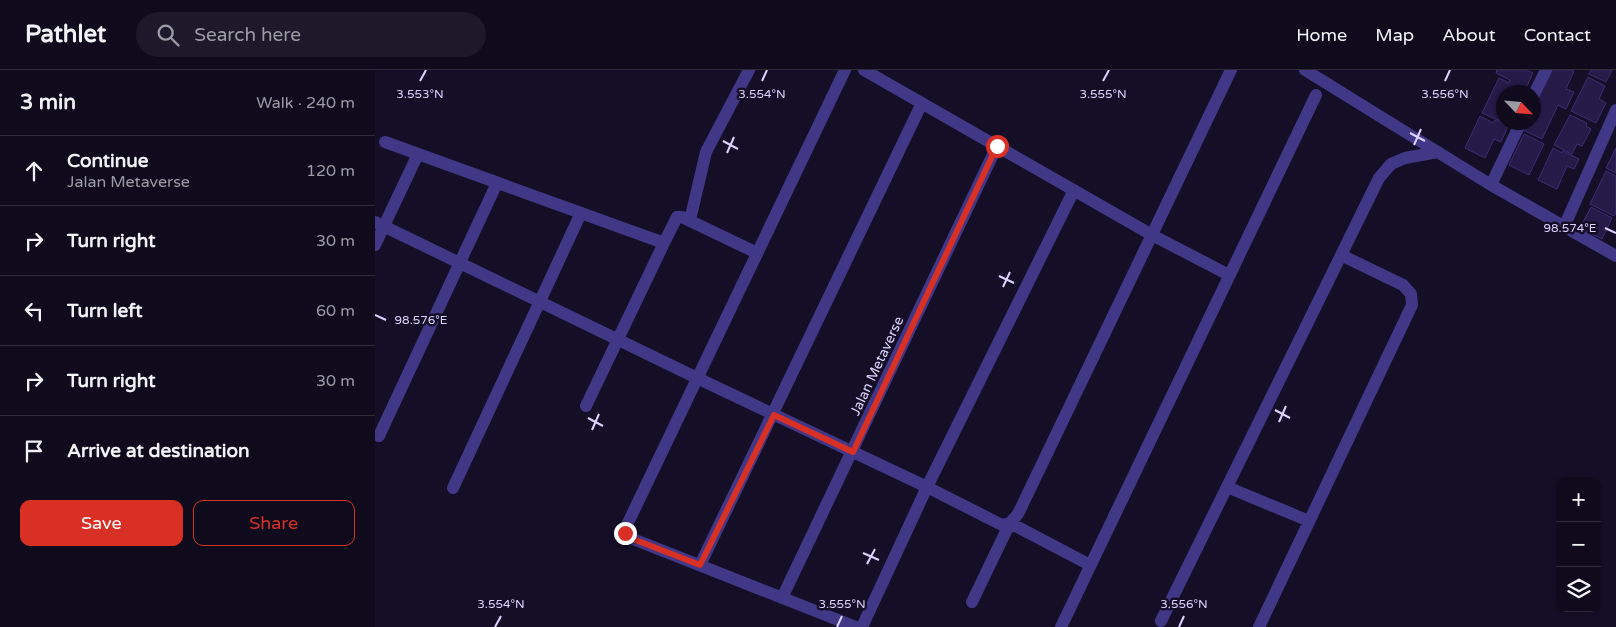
<!DOCTYPE html>
<meta charset="utf-8">
<style>
:root{--surface:#0f0b1d;--page:#1d192a;--text:#f1f3f6;--muted:#9b9ba4;--line:#2f2b3b;--accent:#d93025}
body{margin:0;font-family:"Varela Round",sans-serif;background:var(--page);color:var(--text)}
.controls{position:absolute;right:15px;bottom:15px;display:grid;overflow:hidden;border-radius:10px;box-shadow:0 1px 4px #0004}
.controls button{width:45px;height:45px;display:grid;place-items:center;padding:0;border:0;border-bottom:1px solid var(--line);background:var(--surface);color:var(--text);font:25px sans-serif}
.compass{position:absolute;left:1121px;top:15px;width:45px;height:45px;border-radius:50%;background:var(--surface);box-shadow:0 1px 4px #0004;rotate:116deg}
.stop{position:absolute;width:15px;height:15px;margin:-11px;border:4px solid #d93025;border-radius:50%;background:#fff}
.stop.end{background:#d93025;border-color:#fff;box-shadow:0 1px 5px #0008}
.list{margin:0;padding:0;list-style:none}
h2{display:flex;justify-content:space-between;align-items:center;height:65px;margin:0;padding:0 20px;font-size:21px}
h2 small{font-size:16px;font-weight:400;color:var(--muted)}
.list li{display:grid;grid-template-columns:32px 1fr auto;gap:15px;align-items:center;box-sizing:border-box;height:70px;padding:0 20px;border-top:1px solid var(--line)}
.list b{display:block;font-size:19px;white-space:nowrap}
.list p{margin:0;font-size:16px;white-space:nowrap;color:var(--muted)}
.list em{font-size:16px;font-style:normal;color:var(--muted)}
.actions{display:flex;gap:10px;padding:15px 20px}
.actions a{flex:1;padding:11px 0;border:1px solid var(--accent);border-radius:10px;text-align:center;font-size:18px;color:var(--accent)}
.actions .main{background:var(--accent);color:#fff}
.icon{flex:none;width:28px;height:28px;fill:none;stroke:currentColor;stroke-width:2;stroke-linecap:round;stroke-linejoin:round}
.map{position:relative;flex:none;width:1241px;height:557px;overflow:hidden}
header{display:flex;align-items:center;gap:30px;box-sizing:border-box;height:70px;padding:0 25px;background:var(--surface);border-bottom:1px solid var(--line)}
header strong{font-size:24px}
nav{display:flex;gap:28px;margin-inline-start:auto;font-size:18px}
.search{width:350px;height:45px;background:var(--page);display:flex;align-items:center;gap:12px;box-sizing:border-box;padding:0 18px;border-radius:28px;color:var(--muted);font-size:19px}
main{display:flex}
aside{flex:1;background:var(--surface)}
.map>svg:first-child{display:block}
.building{fill:#261a48;stroke:#3e2c75}
.lines{fill:none;stroke-linecap:round;stroke-linejoin:round}
.minor{stroke:#403887;stroke-width:12}
.route{stroke:#d93025;stroke-width:6}
.ticks{fill:none;stroke:#dcd4ff;stroke-width:2}
.labels{text-anchor:middle;dominant-baseline:central;stroke-width:5;stroke-linejoin:round;paint-order:stroke}
.street-label{font-size:14px;fill:#dcd4ff;stroke:#140f27}
.ticks-label{font-size:12px;text-anchor:middle;fill:#dcd4ff;stroke:#140f27;stroke-width:5;stroke-linejoin:round;paint-order:stroke}
</style>
<header>
<strong>Pathlet</strong>
<div class="search"><svg class="icon" aria-label="search" viewBox="0 0 24 24"><circle cx="10" cy="10" r="6"/><path d="M15 15l6 6"/></svg>Search here</div>
<nav><a>Home</a><a>Map</a><a>About</a><a>Contact</a></nav>
</header>
<main>
<aside>
<h2>3 min<small>Walk · 240 m</small></h2>
<ul class="list">
<li><svg class="icon" aria-label="ahead" viewBox="0 0 24 24"><path d="M12 20V5M6 11l6-6 6 6"/></svg><div><b>Continue</b><p>Jalan Metaverse</p></div><em>120 m</em></li>
<li><svg class="icon" aria-label="right" viewBox="0 0 24 24"><path d="M7 20v-9h11M14 6l5 5-5 5"/></svg><div><b>Turn right</b></div><em>30 m</em></li>
<li><svg class="icon" aria-label="left" viewBox="0 0 24 24"><path d="M17 20v-9H6M10 6l-5 5 5 5"/></svg><div><b>Turn left</b></div><em>60 m</em></li>
<li><svg class="icon" aria-label="right" viewBox="0 0 24 24"><path d="M7 20v-9h11M14 6l5 5-5 5"/></svg><div><b>Turn right</b></div><em>30 m</em></li>
<li><svg class="icon" aria-label="arrive" viewBox="0 0 24 24"><path d="M6 21V4h12l-3 4 3 4H6"/></svg><div><b>Arrive at destination</b></div></li>
</ul>
<div class="actions"><a class="main">Save</a><a>Share</a></div>
</aside>
<div class="map">
<svg width="1241" height="557" viewBox="0 0 1241 557">
<rect width="100%" height="100%" fill="#140f27"/>
<path class="building" d="M 1122,0 L 1151,0 L 1158,3 L 1149,22 L 1128,22 L 1128,44 L 1125,51 L 1107,43 L 1124,8 L 1134,13 L 1135,10 L 1121,3 Z
M 1177,0 L 1196,0 L 1199,1 L 1191,19 L 1199,22 L 1191,39 L 1183,35 L 1167,69 L 1148,60 L 1151,52 L 1158,52 L 1158,38 Z
M 1216,0 L 1237,0 L 1231,12 L 1214,4 Z
M 1213,7 L 1230,16 L 1224,29 L 1231,33 L 1221,53 L 1196,41 Z
M 1195,45 L 1212,53 L 1211,56 L 1216,59 L 1207,76 L 1202,74 L 1197,84 L 1179,75 Z
M 1105,46 L 1118,53 L 1120,50 L 1133,56 L 1126,72 L 1119,69 L 1110,88 L 1090,78 Z
M 1149,64 L 1169,74 L 1154,105 L 1134,95 Z
M 1178,78 L 1187,83 L 1188,81 L 1204,89 L 1199,99 L 1192,96 L 1182,119 L 1163,110 Z
M 1241,78 L 1241,103 L 1231,98 Z
M 1231,101 L 1241,106 L 1241,143 L 1239,146 L 1215,134 Z
M 1216,137 L 1237,148 L 1227,169 L 1205,158 Z"/>
<g class="lines">
<path class="minor" d="M 470,0 L 251,457 L 250,463 L 253,467 L 481,557
M 489,0 L 777,165 L 854,205
M 930,0 L 1116,115 L 1241,186
M 1158,26 L 1171,0
M 10,72 L 289,173
M 1116,115 L 1146,52
M 315,150 L 331,82 L 374,0
M 0,152 L 322,308 L 552,417 L 627,455 L 635,453 L 643,444 L 856,0
M 1189,157 L 1241,40
M 0,175 L 43,84
M 211,336 L 289,173 L 302,147 L 307,147 L 382,183
M 4,366 L 122,113
M 852,417 L 934,451
M 78,418 L 206,143
M 325,495 L 547,33
M 407,528 L 622,76
M 597,532 L 635,453 L 715,495
M 786,551 L 1004,108 L 1016,94 L 1030,88 L 1063,82
M 487,557 L 552,417 L 699,120
M 686,557 L 941,25
M 884,557 L 1037,235 L 1036,224 L 1028,215 L 966,185"/>
</g>
<g class="lines">
<path class="route" d="M 250,463 L 253,467 L 325,495 L 399,345 L 478,382 L 622,76"/>
</g>
<path class="ticks" d="M 45,11 L 51,0M 387,11 L 392,0M 728,11 L 734,0M 1070,11 L 1075,0M 1035,63 L 1050,71M 348,71 L 363,79M 1039,75 L 1046,59M 352,83 L 359,67M 1230,158 L 1241,163M 624,206 L 639,213M 628,217 L 635,202M 0,245 L 11,250M 900,340 L 915,348M 213,348 L 228,356M 904,352 L 911,336M 217,360 L 224,344M 488,483 L 504,490M 492,494 L 500,479M 120,557 L 126,546M 462,557 L 467,546M 804,557 L 809,546"/>
<g class="labels">
<g class="street-label">
<text transform="translate(502 296) rotate(-65)">Jalan Metaverse</text>
</g>
</g>
<g class="ticks-label">
<text x="45" y="28">3.553°N</text>
<text x="387" y="28">3.554°N</text>
<text x="728" y="28">3.555°N</text>
<text x="1070" y="28">3.556°N</text>
<text x="1195" y="162">98.574°E</text>
<text x="46" y="254">98.576°E</text>
<text x="126" y="538">3.554°N</text>
<text x="467" y="538">3.555°N</text>
<text x="809" y="538">3.556°N</text>
</g>
</svg>
<div class="controls">
<button>+</button>
<button>−</button>
<button><svg class="icon" aria-label="layers" viewBox="0 0 24 24"><path d="M12 4l9 5-9 5-9-5zM3 14l9 5 9-5"/></svg></button>
</div>
<svg class="compass" viewBox="-18 -18 36 36"><path d="M0-13l5 13h-10z" fill="#e53935"/><path d="M0 13l5-13h-10z" fill="#9b9ba4"/></svg>
<div class="stop" style="left:622px;top:76px"></div>
<div class="stop end" style="left:250px;top:463px"></div>
</div>
</main>
